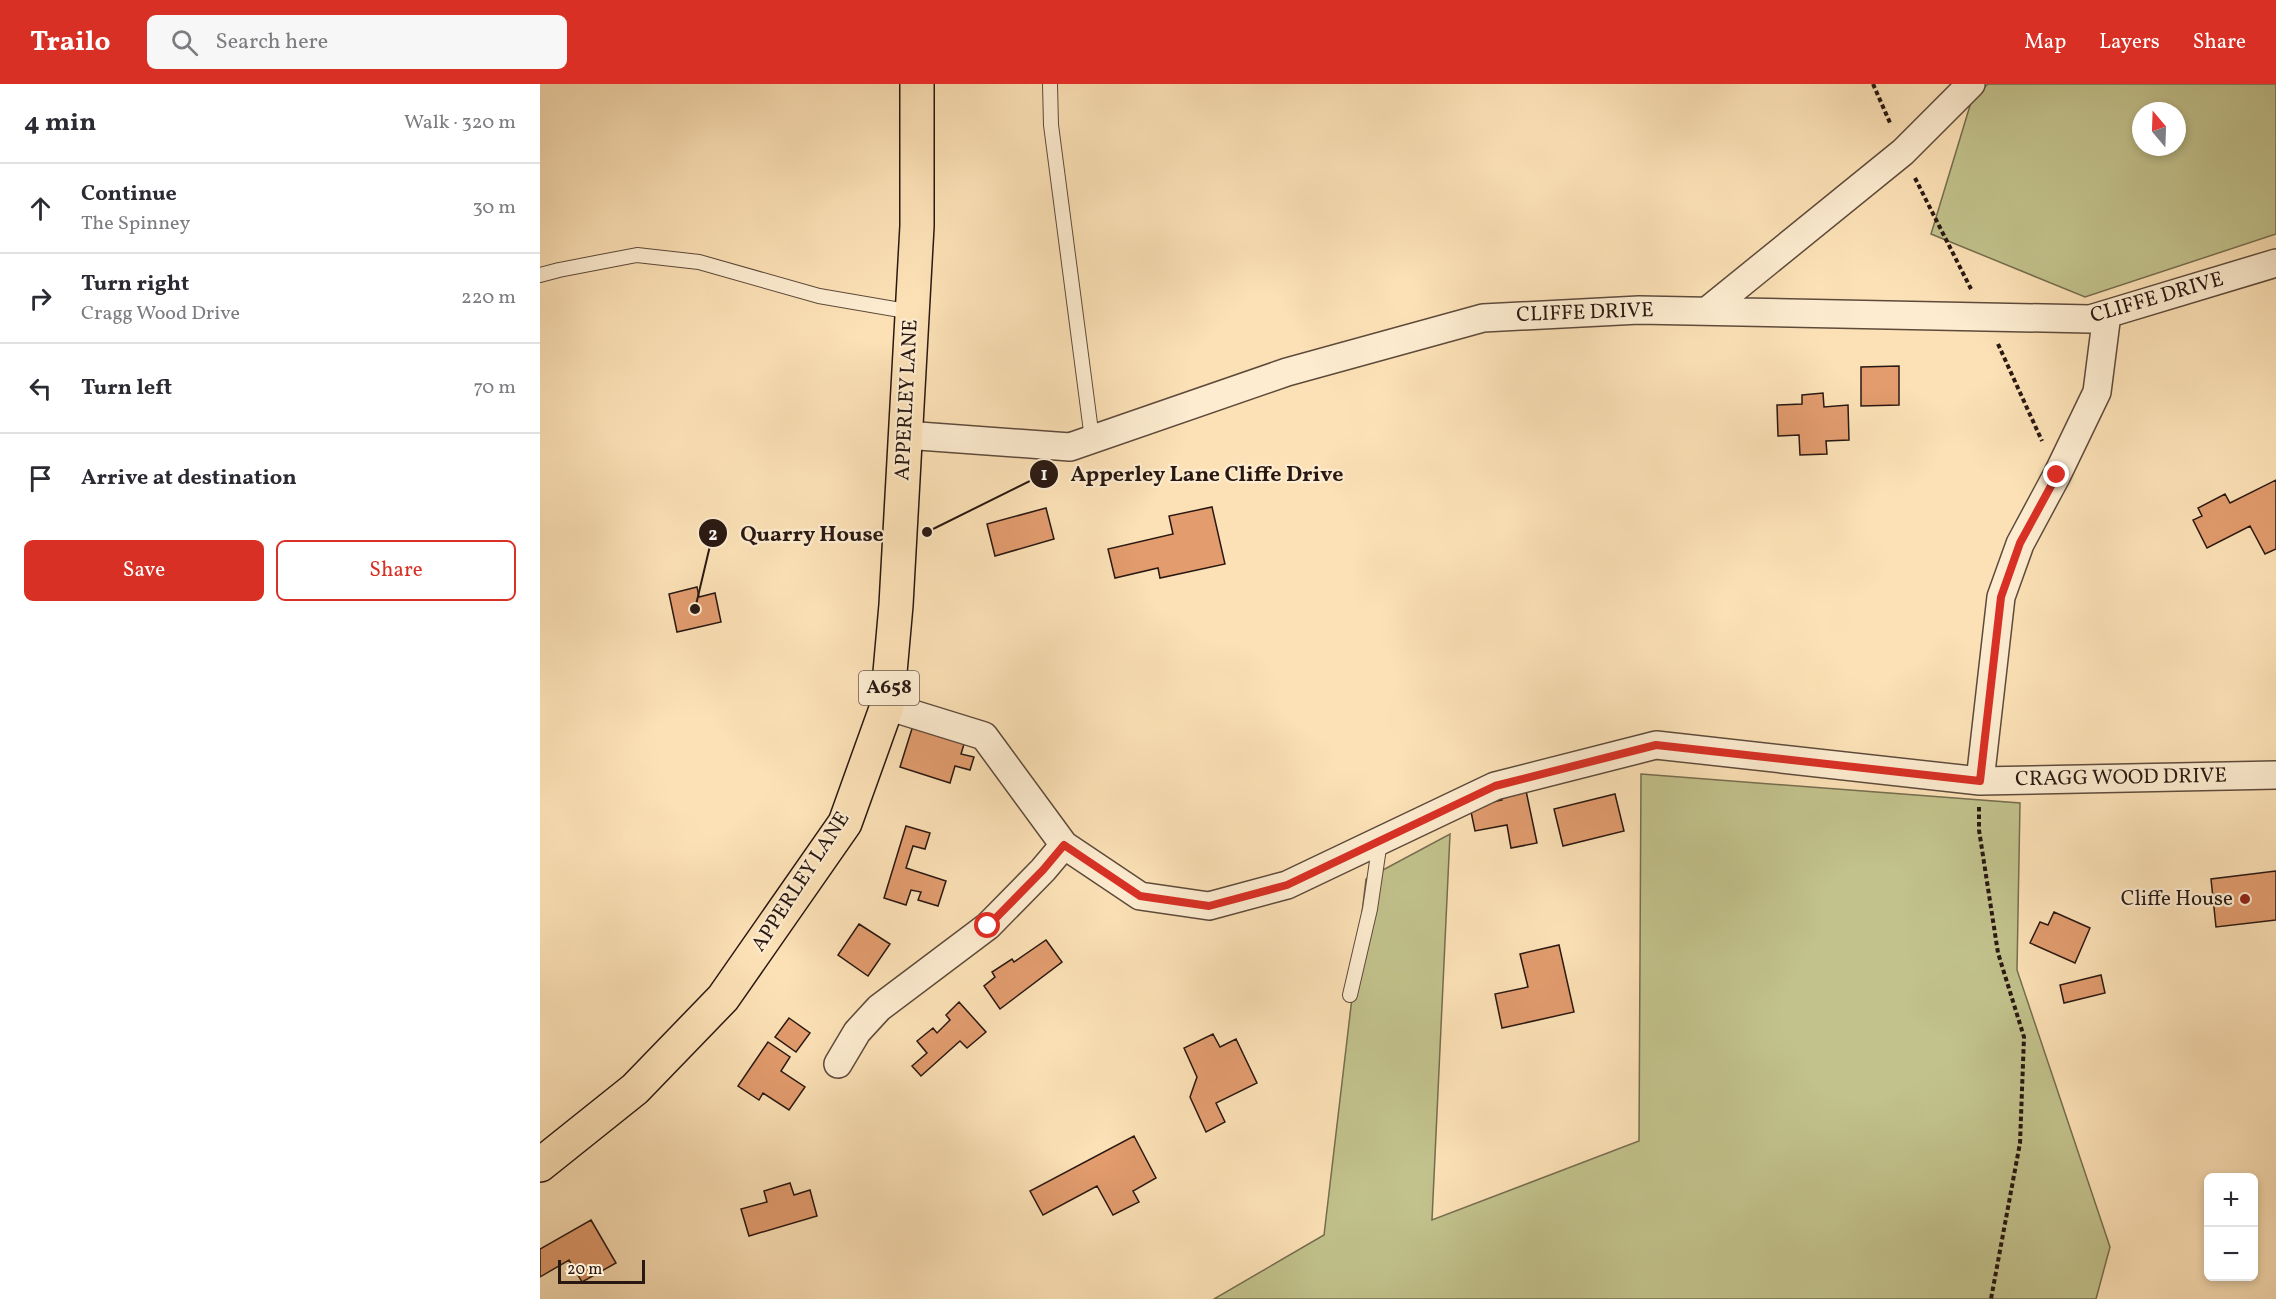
<!DOCTYPE html>
<meta charset="utf-8">
<style>
:root{--surface:#fff;--page:#f7f7f7;--text:#2b2b33;--muted:#7c7c81;--line:#e1e1e2;--accent:#d93025}
body{margin:0;font-family:Vollkorn,serif;background:var(--page);color:var(--text)}
.controls{position:absolute;right:18px;bottom:18px;display:grid;overflow:hidden;border-radius:9px;box-shadow:0 3px 9px #0003}
.controls button{width:54px;height:54px;display:grid;place-items:center;padding:0;border:0;border-bottom:2px solid var(--line);background:var(--surface);color:var(--text);font:30px sans-serif}
.compass{position:absolute;left:1592px;top:18px;width:54px;height:54px;border-radius:50%;background:var(--surface);box-shadow:0 3px 9px #0003;rotate:341deg}
.scale{position:absolute;left:18px;bottom:15px;width:87px;box-sizing:border-box;padding-left:6px;border:3px solid #291812;border-top:0;font-size:16px;line-height:21px;white-space:nowrap;color:#291812;-webkit-text-stroke:4px #fdecd0;paint-order:stroke}
.stop{position:absolute;width:18px;height:18px;margin:-14px;border:4px solid #d93025;border-radius:50%;background:#fff}
.stop.end{background:#d93025;border-color:#fff;box-shadow:0 2px 6px #0008}
.list{margin:0;padding:0;list-style:none}
h2{display:flex;justify-content:space-between;align-items:center;height:78px;margin:0;padding:0 24px;font-size:26px}
h2 small{font-size:20px;font-weight:400;color:var(--muted)}
.list li{display:grid;grid-template-columns:39px 1fr auto;gap:18px;align-items:center;box-sizing:border-box;height:90px;padding:0 24px;border-top:2px solid var(--line)}
.list b{display:block;font-size:22px;white-space:nowrap}
.list p{margin:0;font-size:20px;white-space:nowrap;color:var(--muted)}
.list em{font-size:20px;font-style:normal;color:var(--muted)}
.actions{display:flex;gap:12px;padding:18px 24px}
.actions a{flex:1;padding:14px 0;border:2px solid var(--accent);border-radius:9px;text-align:center;font-size:21px;color:var(--accent)}
.actions .main{background:var(--accent);color:#fff}
.icon{flex:none;width:33px;height:33px;fill:none;stroke:currentColor;stroke-width:2;stroke-linecap:round;stroke-linejoin:round}
.map{position:relative;flex:none;width:1736px;height:1215px;overflow:hidden}
header{display:flex;align-items:center;gap:36px;box-sizing:border-box;height:84px;padding:0 30px;background:var(--accent);color:#fff}
header strong{font-size:28px}
nav{display:flex;gap:33px;margin-inline-start:auto;font-size:21px}
.search{width:420px;height:54px;background:var(--page);display:flex;align-items:center;gap:15px;box-sizing:border-box;padding:0 21px;border-radius:9px;color:var(--muted);font-size:22px}
main{display:flex}
aside{flex:1;background:var(--surface)}
.map>svg:first-child{display:block}
.green{fill:#c2c28c;stroke:#766d4f;stroke-width:1.5;fill-rule:evenodd}
.building{fill:#e29c6e;stroke:#291812;stroke-width:1.5}
.lines{fill:none;stroke-linecap:round;stroke-linejoin:round}
.lane-casing{stroke:#5e4a3b;stroke-width:16}
.street-casing{stroke:#5e4a3b;stroke-width:30}
.highway-casing{stroke:#291812;stroke-width:36}
.path{stroke:#291812;stroke-width:4;stroke-dasharray:4.5 3;stroke-linecap:butt}
.lane{stroke:#fdecd0;stroke-width:14}
.street{stroke:#fdecd0;stroke-width:27}
.highway{stroke:#fce1b6;stroke-width:33}
.route{stroke:#d93025;stroke-width:8}
.poi-dot{fill:#8f2418;stroke:#fdecd0;stroke-width:2}
.labels{text-anchor:middle;dominant-baseline:central;stroke-width:4.5;stroke-linejoin:round;paint-order:stroke}
.shield{fill:#fdecd0;stroke:#69584b;stroke-width:1.5}
.shield-label{font-size:20px;font-weight:bold;fill:#291812}
.street-label{font-size:21px;fill:#291812;stroke:#fdecd0}
.poi-label{font-size:21px;fill:#291812;stroke:#fdecd0;text-anchor:end}
.leader{fill:none;stroke:#291812;stroke-width:2}
.callout-dot{fill:#291812;stroke:#fdecd0;stroke-width:2}
.mark-label{font-size:18px;text-anchor:middle;font-weight:bold;fill:#fff}
.callout-label{font-size:22px;text-anchor:middle;font-weight:bold;fill:#291812;stroke:#fdecd0;stroke-width:4.5;stroke-linejoin:round;paint-order:stroke}
</style>
<header>
<strong>Trailo</strong>
<div class="search"><svg class="icon" aria-label="search" viewBox="0 0 24 24"><circle cx="10" cy="10" r="6"/><path d="M15 15l6 6"/></svg>Search here</div>
<nav><a>Map</a><a>Layers</a><a>Share</a></nav>
</header>
<main>
<aside>
<h2>4 min<small>Walk · 320 m</small></h2>
<ul class="list">
<li><svg class="icon" aria-label="ahead" viewBox="0 0 24 24"><path d="M12 20V5M6 11l6-6 6 6"/></svg><div><b>Continue</b><p>The Spinney</p></div><em>30 m</em></li>
<li><svg class="icon" aria-label="right" viewBox="0 0 24 24"><path d="M7 20v-9h11M14 6l5 5-5 5"/></svg><div><b>Turn right</b><p>Cragg Wood Drive</p></div><em>220 m</em></li>
<li><svg class="icon" aria-label="left" viewBox="0 0 24 24"><path d="M17 20v-9H6M10 6l-5 5 5 5"/></svg><div><b>Turn left</b></div><em>70 m</em></li>
<li><svg class="icon" aria-label="arrive" viewBox="0 0 24 24"><path d="M6 21V4h12l-3 4 3 4H6"/></svg><div><b>Arrive at destination</b></div></li>
</ul>
<div class="actions"><a class="main">Save</a><a>Share</a></div>
</aside>
<div class="map">
<svg width="1736" height="1215" viewBox="0 0 1736 1215">
<rect width="100%" height="100%" fill="#fce1b6"/>
<filter id="stains"><feTurbulence type="fractalNoise" baseFrequency=".00333" numOctaves="4"/><feColorMatrix values="0 0 0 0 .2 0 0 0 0 .09 0 0 0 0 .02 0 0 0 .5 -.17"/></filter>
<radialGradient id="worn" r=".72"><stop offset=".6" stop-color="#630" stop-opacity="0"/><stop offset="1" stop-color="#630" stop-opacity=".3"/></radialGradient>
<path class="green" d="M 1448,0 L 1736,0 L 1736,150 L 1545,213 L 1391,150 L 1432,15 ZM 1601,27 L 1637,27 L 1637,63 L 1601,63 Z
M 1101,690 L 1480,719 L 1477,886 L 1570,1163 L 1556,1215 L 674,1215 L 784,1151 L 826,795 L 910,750 L 892,1136 L 1099,1057 Z"/>
<path class="building" d="M 1359,282 L 1359,321 L 1321,322 L 1321,283 Z
M 1283,309 L 1284,323 L 1308,321 L 1309,356 L 1286,357 L 1287,370 L 1260,371 L 1259,351 L 1238,352 L 1237,321 L 1262,320 L 1262,311 Z
M 1736,396 L 1736,465 L 1725,470 L 1710,442 L 1667,464 L 1653,436 L 1662,432 L 1658,424 L 1685,410 L 1690,419 Z
M 672,423 L 685,480 L 620,494 L 618,484 L 575,494 L 568,465 L 633,450 L 629,432 Z
M 506,424 L 514,455 L 455,472 L 447,440 Z
M 157,503 L 159,513 L 175,509 L 181,538 L 137,548 L 129,510 Z
M 375,635 L 425,657 L 421,670 L 434,673 L 430,686 L 415,682 L 410,699 L 360,683 Z
M 985,702 L 997,759 L 971,764 L 967,741 L 935,747 L 930,723 L 962,716 L 960,707 Z
M 1075,710 L 1084,747 L 1023,762 L 1014,725 Z
M 366,742 L 390,749 L 385,765 L 373,762 L 366,784 L 406,797 L 398,822 L 378,816 L 381,808 L 371,806 L 366,821 L 344,814 Z
M 1736,787 L 1736,836 L 1676,843 L 1671,795 Z
M 1514,828 L 1550,844 L 1535,879 L 1490,859 L 1500,838 L 1508,841 Z
M 319,840 L 350,860 L 328,892 L 298,871 Z
M 506,856 L 522,878 L 460,925 L 444,902 L 455,893 L 452,888 L 472,875 L 474,878 Z
M 1019,861 L 1034,928 L 962,944 L 955,910 L 988,903 L 980,870 Z
M 1561,891 L 1565,909 L 1524,919 L 1520,901 Z
M 419,918 L 446,948 L 427,964 L 420,957 L 381,992 L 372,982 L 387,969 L 377,957 L 393,944 L 397,949 L 410,936 L 406,931 Z
M 249,934 L 270,949 L 256,968 L 235,953 Z
M 673,950 L 680,963 L 696,955 L 717,999 L 676,1019 L 685,1038 L 666,1048 L 650,1013 L 657,993 L 644,964 Z
M 228,958 L 250,973 L 241,987 L 265,1003 L 249,1026 L 223,1009 L 219,1016 L 198,1002 Z
M 594,1052 L 616,1094 L 593,1107 L 599,1118 L 573,1131 L 557,1102 L 503,1131 L 490,1107 Z
M 250,1099 L 254,1111 L 270,1106 L 277,1132 L 209,1152 L 201,1125 L 227,1118 L 224,1107 Z
M 51,1136 L 76,1179 L 42,1198 L 29,1176 L 0,1193 L 0,1165 Z"/>
<g class="lines">
<defs>
<path id="lane" d="M 510,0 L 511,41 L 552,355
M 0,191 L 19,186 L 97,171 L 159,178 L 279,212 L 372,228
M 810,911 L 830,825 L 840,757"/>
<path id="street" d="M 1167,227 L 1363,68 L 1431,0
M 365,351 L 530,363 L 747,288 L 943,234 L 1099,226 L 1550,235 L 1736,179
M 347,622 L 444,652 L 524,761 L 600,812 L 669,822 L 747,801 L 955,702 L 1116,661 L 1440,697 L 1736,691
M 1440,697 L 1461,513 L 1480,460 L 1517,391 L 1557,308 L 1567,230
M 298,980 L 317,948 L 339,924 L 448,842 L 503,786 L 524,761"/>
<path id="highway" d="M 0,1081 L 95,1005 L 183,914 L 305,739 L 347,622 L 356,521 L 377,142 L 377,0"/>
</defs>
<use href="#lane" class="lane-casing"/>
<use href="#street" class="street-casing"/>
<use href="#highway" class="highway-casing"/>
<path class="path" d="M 1333,0 L 1351,41
M 1375,94 L 1431,205
M 1458,260 L 1502,357
M 1439,723 L 1439,746 L 1458,869 L 1484,953 L 1480,1059 L 1451,1215"/>
<use href="#lane" class="lane"/>
<use href="#street" class="street"/>
<use href="#highway" class="highway"/>
</g>
<g class="lines">
<path class="route" d="M 448,842 L 503,786 L 524,761 L 600,812 L 669,822 L 747,801 L 955,702 L 1116,661 L 1440,697 L 1461,513 L 1480,459 L 1517,391"/>
</g>
<circle class="poi-dot" cx="1705" cy="815" r="6"/>
<g class="labels">
<rect class="shield" x="319" y="587" width="60" height="34" rx="4.5"/>
<g class="shield-label">
<text x="349" y="604">A658</text>
</g>
<g class="street-label">
<text transform="translate(1617 214) rotate(-16)">CLIFFE DRIVE</text>
<text transform="translate(1045 229) rotate(-2)">CLIFFE DRIVE</text>
<text transform="translate(367 316) rotate(-87)">APPERLEY LANE</text>
<text transform="translate(1581 694) rotate(-1)">CRAGG WOOD DRIVE</text>
<text transform="translate(261 798) rotate(-57)">APPERLEY LANE</text>
</g>
<g class="poi-label">
<text x="1693" y="815">Cliffe House</text>
</g>
</g>
<path class="leader" d="M387 448L504 390M155 525L173 449"/>
<g class="callout-dot">
<circle cx="387" cy="448" r="6"/>
<circle cx="155" cy="525" r="6"/>
<circle cx="504" cy="390" r="15"/>
<circle cx="173" cy="449" r="15"/>
</g>
<g class="mark-label">
<text x="504" y="396">1</text>
<text x="173" y="456">2</text>
</g>
<g class="callout-label">
<text x="667" y="397">Apperley Lane Cliffe Drive</text>
<text x="272" y="457">Quarry House</text>
</g>
<rect width="100%" height="100%" filter="url(#stains)"/>
<rect width="100%" height="100%" fill="url(#worn)"/>
</svg>
<div class="controls">
<button>+</button>
<button>−</button>
</div>
<svg class="compass" viewBox="-18 -18 36 36"><path d="M0-13l5 13h-10z" fill="#e53935"/><path d="M0 13l5-13h-10z" fill="#7c7c81"/></svg>
<div class="scale">20 m</div>
<div class="stop" style="left:448px;top:842px"></div>
<div class="stop end" style="left:1517px;top:391px"></div>
</div>
</main>
